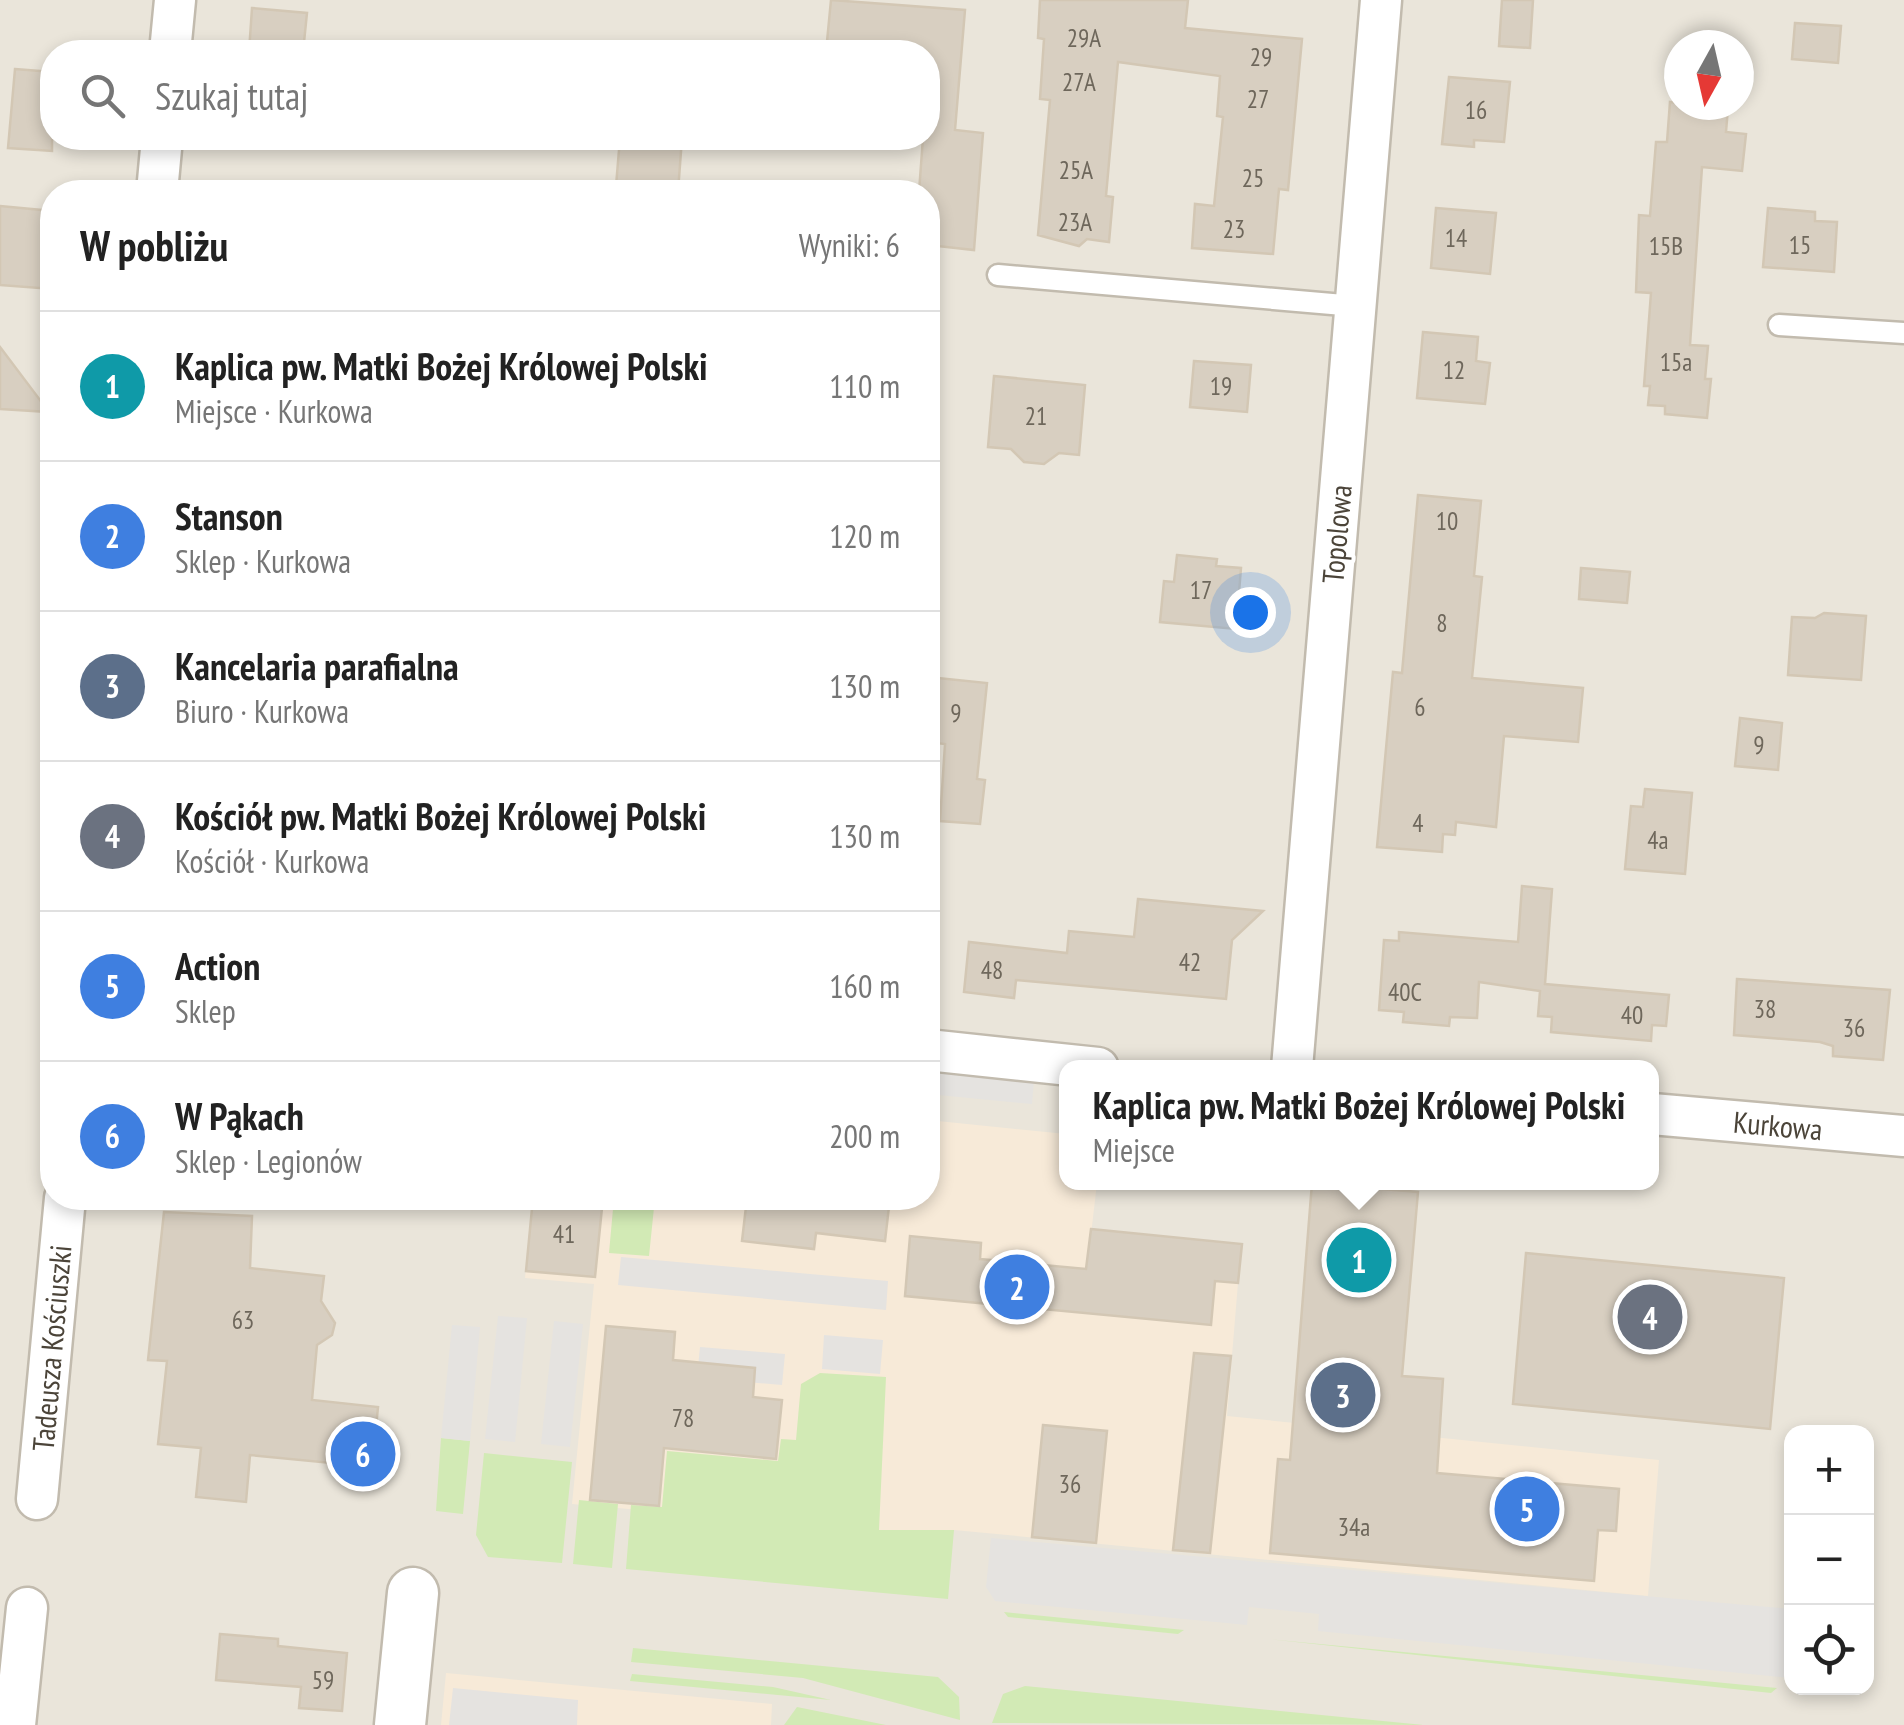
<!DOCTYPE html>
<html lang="pl">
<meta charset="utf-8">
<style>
:root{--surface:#fff;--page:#f2f2f2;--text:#222;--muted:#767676;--line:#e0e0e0;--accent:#ea580c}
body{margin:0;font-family:"PT Sans Narrow",sans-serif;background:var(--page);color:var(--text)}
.controls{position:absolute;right:30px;bottom:30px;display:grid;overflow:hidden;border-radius:20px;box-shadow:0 5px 15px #0003}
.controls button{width:90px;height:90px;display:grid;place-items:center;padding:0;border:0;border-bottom:2px solid var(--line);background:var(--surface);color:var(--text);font:50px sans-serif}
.compass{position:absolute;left:1664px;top:30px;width:90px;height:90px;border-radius:50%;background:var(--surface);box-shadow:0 5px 15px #0003;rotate:188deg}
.you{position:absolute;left:1250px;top:612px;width:35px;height:35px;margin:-25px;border:8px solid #fff;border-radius:50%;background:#1a73e8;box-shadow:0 0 0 15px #1a73e833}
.badge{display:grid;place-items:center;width:65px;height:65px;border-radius:50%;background:var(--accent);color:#fff;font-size:32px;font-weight:700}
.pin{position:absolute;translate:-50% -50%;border:5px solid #fff;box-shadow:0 2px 10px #0006}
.popup{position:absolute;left:1059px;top:1060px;width:600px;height:130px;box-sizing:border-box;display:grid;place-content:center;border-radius:20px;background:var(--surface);filter:drop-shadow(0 2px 8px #0005);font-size:32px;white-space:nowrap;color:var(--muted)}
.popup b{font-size:38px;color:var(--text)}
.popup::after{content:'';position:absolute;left:50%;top:100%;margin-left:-20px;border:20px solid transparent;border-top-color:var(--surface)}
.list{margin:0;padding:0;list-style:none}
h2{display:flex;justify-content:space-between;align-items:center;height:130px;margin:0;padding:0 40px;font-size:42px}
h2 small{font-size:32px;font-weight:400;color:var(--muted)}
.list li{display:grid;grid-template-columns:65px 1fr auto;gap:30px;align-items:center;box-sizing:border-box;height:150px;padding:0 40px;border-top:2px solid var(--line)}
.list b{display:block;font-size:38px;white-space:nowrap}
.list p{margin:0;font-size:32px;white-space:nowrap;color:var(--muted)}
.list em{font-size:32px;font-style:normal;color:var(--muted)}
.icon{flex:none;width:55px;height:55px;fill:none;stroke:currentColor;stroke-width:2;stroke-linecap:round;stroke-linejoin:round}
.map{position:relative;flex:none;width:1904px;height:1725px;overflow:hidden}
.search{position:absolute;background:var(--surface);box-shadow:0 5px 15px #0003;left:40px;top:40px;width:900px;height:110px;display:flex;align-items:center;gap:25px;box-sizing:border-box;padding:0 35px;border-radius:40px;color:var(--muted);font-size:38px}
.panel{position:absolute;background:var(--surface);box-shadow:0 5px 15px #0003;left:40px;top:180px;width:900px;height:1030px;border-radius:40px}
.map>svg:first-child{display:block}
.residential{fill:#eae5da;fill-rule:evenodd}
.commercial{fill:#f7ead8}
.green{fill:#d2eab5}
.parking{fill:#e5e3e0}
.building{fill:#d8cfc1;stroke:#d3c7b4;stroke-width:2.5}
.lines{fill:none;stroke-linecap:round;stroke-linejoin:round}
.service-casing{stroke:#c2bbae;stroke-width:25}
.minor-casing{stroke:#c2bbae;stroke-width:45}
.tertiary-casing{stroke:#c2bbae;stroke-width:55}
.service{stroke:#fff;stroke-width:20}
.minor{stroke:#fff;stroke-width:40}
.tertiary{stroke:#fff;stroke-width:50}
.labels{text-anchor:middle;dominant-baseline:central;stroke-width:8;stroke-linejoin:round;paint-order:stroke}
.number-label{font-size:25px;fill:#6e675b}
.street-label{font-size:30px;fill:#4b4439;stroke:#fff}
</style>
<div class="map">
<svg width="1904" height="1725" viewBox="0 0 1904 1725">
<rect width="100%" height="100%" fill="#f6f3ec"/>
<path class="residential" d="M 0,0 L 1904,0 L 1904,1725 L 0,1725 ZM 1679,45 L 1739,45 L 1739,105 L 1679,105 ZM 52,52 L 928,52 L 928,138 L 52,138 ZM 52,192 L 928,192 L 928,1198 L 52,1198 ZM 1066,1068 L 1652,1068 L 1652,1182 L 1066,1182 ZM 1792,1432 L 1866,1432 L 1866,1688 L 1792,1688 Z"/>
<path class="commercial" d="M 928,1120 L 1066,1134 L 1066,1182 L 1097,1183 L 1087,1269 L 1238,1283 L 1227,1416 L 1659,1460 L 1648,1596 L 954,1530 L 879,1531 L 572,1504 L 594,1284 L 525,1278 L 533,1198 L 928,1198 Z
M 446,1673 L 772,1704 L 771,1725 L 441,1725 Z"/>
<path class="green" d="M 614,1198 L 655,1198 L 649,1256 L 609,1253 Z
M 820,1373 L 886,1377 L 879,1530 L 954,1530 L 948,1599 L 626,1569 L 631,1505 L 662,1507 L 667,1451 L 778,1461 L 781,1439 L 796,1440 L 801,1384 Z
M 441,1438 L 470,1441 L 463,1514 L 436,1511 Z
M 484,1453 L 572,1462 L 562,1563 L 488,1557 L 476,1535 Z
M 579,1500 L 618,1504 L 612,1568 L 573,1564 Z
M 1004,1612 L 1184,1630 L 1178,1634 L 1008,1617 Z
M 1268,1639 L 1777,1688 L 1771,1693 Z
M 633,1648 L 938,1677 L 959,1697 L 960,1720 L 803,1678 L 631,1662 Z
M 632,1674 L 773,1687 L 831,1700 L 630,1681 Z
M 1025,1686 L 1424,1725 L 992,1723 L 1003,1694 Z
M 797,1707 L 886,1725 L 784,1725 Z"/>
<path class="parking" d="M 928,1069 L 1034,1080 L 1032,1104 L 928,1094 Z
M 621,1257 L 888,1281 L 886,1310 L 618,1285 Z
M 498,1316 L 527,1318 L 515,1442 L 485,1439 Z
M 554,1321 L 583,1324 L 570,1447 L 541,1444 Z
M 452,1325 L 480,1327 L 470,1441 L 441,1438 Z
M 824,1335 L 883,1340 L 880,1374 L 822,1369 Z
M 700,1347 L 785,1354 L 782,1385 L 697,1378 Z
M 991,1538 L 1791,1609 L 1791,1678 L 1318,1631 L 1319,1614 L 1249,1607 L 1247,1625 L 995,1601 L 986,1587 Z
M 453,1688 L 578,1700 L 577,1725 L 449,1725 Z"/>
<path class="building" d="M 831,0 L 965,10 L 955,130 L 983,133 L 974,250 L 928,245 L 928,192 L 919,192 L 923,138 L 928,138 L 928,52 L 826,52 Z
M 1040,0 L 1188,0 L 1185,28 L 1302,39 L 1288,190 L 1279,189 L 1273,254 L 1192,248 L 1195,204 L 1214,206 L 1223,117 L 1217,116 L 1220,76 L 1118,62 L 1106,196 L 1113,197 L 1109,242 L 1087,239 L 1079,246 L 1038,235 L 1050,100 L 1040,99 L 1044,39 L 1038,38 Z
M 1502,0 L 1533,0 L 1530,48 L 1499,46 Z
M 252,8 L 307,13 L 303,52 L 249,52 Z
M 1795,23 L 1841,26 L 1838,63 L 1792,59 Z
M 15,69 L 52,72 L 52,151 L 8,148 Z
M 1449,77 L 1510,82 L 1504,142 L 1474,140 L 1474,147 L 1442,144 Z
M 1670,102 L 1728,108 L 1726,132 L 1746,134 L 1742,171 L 1702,167 L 1690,345 L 1708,346 L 1705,379 L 1711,379 L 1707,418 L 1665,414 L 1665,406 L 1648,405 L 1650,386 L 1644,386 L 1651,293 L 1636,292 L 1639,215 L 1650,216 L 1656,142 L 1667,142 Z
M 620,138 L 682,138 L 678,192 L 616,186 Z
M 0,206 L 52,211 L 52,289 L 0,285 Z
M 1436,208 L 1496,213 L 1490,274 L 1431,268 Z
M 1768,208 L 1815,212 L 1815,221 L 1837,222 L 1834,272 L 1763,267 Z
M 1423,332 L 1478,337 L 1476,361 L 1490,363 L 1485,404 L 1417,398 Z
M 0,347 L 49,412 L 0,409 Z
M 1194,361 L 1251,365 L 1247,412 L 1190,407 Z
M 994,376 L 1085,385 L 1079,455 L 1059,453 L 1044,464 L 1024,462 L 1011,449 L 988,447 Z
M 1418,495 L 1481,501 L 1474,576 L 1482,577 L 1472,678 L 1583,688 L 1578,742 L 1504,736 L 1496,827 L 1456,822 L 1455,835 L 1443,834 L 1442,852 L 1377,847 L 1393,672 L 1402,673 Z
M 1177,555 L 1217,559 L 1216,566 L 1241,568 L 1236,629 L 1160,622 L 1164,581 L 1174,582 Z
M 1581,568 L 1630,572 L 1627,603 L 1579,599 Z
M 1824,613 L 1866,616 L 1861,680 L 1788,675 L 1792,617 L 1815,618 Z
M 928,677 L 987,683 L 977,779 L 985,780 L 980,824 L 940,821 L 945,744 L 928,742 Z
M 1740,718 L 1782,723 L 1778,770 L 1735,766 Z
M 1645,789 L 1692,793 L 1685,874 L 1625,869 L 1631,806 L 1643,807 Z
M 1522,886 L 1552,889 L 1545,984 L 1669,995 L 1666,1026 L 1652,1025 L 1651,1041 L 1551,1032 L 1552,1017 L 1538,1016 L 1540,991 L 1479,982 L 1477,1018 L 1450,1017 L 1449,1026 L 1403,1022 L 1404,1012 L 1379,1010 L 1384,940 L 1399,941 L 1399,932 L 1518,942 Z
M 1138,899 L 1263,911 L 1232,940 L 1226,999 L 1016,980 L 1014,998 L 964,992 L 969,942 L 1067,953 L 1069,931 L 1134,937 Z
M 1737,979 L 1890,990 L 1883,1060 L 1833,1056 L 1833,1046 L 1820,1042 L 1734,1035 Z
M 1312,1183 L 1418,1192 L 1402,1376 L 1443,1379 L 1437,1473 L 1619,1489 L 1616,1531 L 1598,1530 L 1594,1581 L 1270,1553 L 1278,1459 L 1290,1460 Z
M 533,1198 L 603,1198 L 595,1277 L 526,1271 Z
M 747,1198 L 890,1198 L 885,1241 L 816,1233 L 814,1249 L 742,1241 Z
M 164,1212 L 252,1216 L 250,1268 L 324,1276 L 321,1301 L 335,1323 L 332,1335 L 317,1345 L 312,1400 L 378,1407 L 372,1467 L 250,1455 L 246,1502 L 196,1497 L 201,1448 L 158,1444 L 167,1361 L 148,1360 Z
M 1091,1229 L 1242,1244 L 1238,1283 L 1215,1281 L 1211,1325 L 905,1296 L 910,1236 L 981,1243 L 980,1259 L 1086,1269 Z
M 1526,1253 L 1784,1278 L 1770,1429 L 1513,1404 Z
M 606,1326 L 675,1332 L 673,1360 L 755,1368 L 753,1397 L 782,1400 L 776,1459 L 664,1448 L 659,1506 L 590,1500 Z
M 1194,1353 L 1231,1356 L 1210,1553 L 1173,1550 Z
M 1043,1425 L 1107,1431 L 1096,1543 L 1032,1537 Z
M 220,1634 L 278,1639 L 278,1646 L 347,1653 L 342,1711 L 299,1708 L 301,1687 L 216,1680 Z"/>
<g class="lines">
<defs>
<path id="service" d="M 998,275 L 1355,306
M 1779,325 L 1904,333"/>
<path id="minor" d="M 170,52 L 175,0
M 157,192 L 162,138
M 928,1050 L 1098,1068
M 1292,1068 L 1381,0
M 1652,1114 L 1904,1136
M 37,1499 L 65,1198
M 15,1725 L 27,1608"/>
<path id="tertiary" d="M 400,1725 L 413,1593"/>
</defs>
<use href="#service" class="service-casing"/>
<use href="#minor" class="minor-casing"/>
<use href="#tertiary" class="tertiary-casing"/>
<use href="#service" class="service"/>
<use href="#minor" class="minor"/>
<use href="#tertiary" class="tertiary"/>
</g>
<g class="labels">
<g class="number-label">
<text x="1084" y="38">29A</text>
<text x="1261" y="57">29</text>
<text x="1079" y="82">27A</text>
<text x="1258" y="99">27</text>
<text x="1476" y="110">16</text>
<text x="1076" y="170">25A</text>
<text x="1253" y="178">25</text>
<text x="1075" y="222">23A</text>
<text x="1234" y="229">23</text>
<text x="1456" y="238">14</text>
<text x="1800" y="245">15</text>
<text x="1666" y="246">15B</text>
<text x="1676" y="362">15a</text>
<text x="1454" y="370">12</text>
<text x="1221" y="386">19</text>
<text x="1036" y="416">21</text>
<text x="1447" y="521">10</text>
<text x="1201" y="590">17</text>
<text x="1442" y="623">8</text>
<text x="1420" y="707">6</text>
<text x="956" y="713">9</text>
<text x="1759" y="745">9</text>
<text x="1418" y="823">4</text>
<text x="1658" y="840">4a</text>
<text x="1190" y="962">42</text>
<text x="992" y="970">48</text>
<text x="1405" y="992">40C</text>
<text x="1765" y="1009">38</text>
<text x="1632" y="1015">40</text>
<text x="1854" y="1028">36</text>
<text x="564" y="1234">41</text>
<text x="243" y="1320">63</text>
<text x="683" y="1418">78</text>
<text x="1070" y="1484">36</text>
<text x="1354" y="1527">34a</text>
<text x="323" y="1680">59</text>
</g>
<g class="street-label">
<text transform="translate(1336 534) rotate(-85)">Topolowa</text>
<text transform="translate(1778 1125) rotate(5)">Kurkowa</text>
<text transform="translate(51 1348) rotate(-85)">Tadeusza Kościuszki</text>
</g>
</g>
</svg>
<div class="controls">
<button>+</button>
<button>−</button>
<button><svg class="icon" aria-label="locate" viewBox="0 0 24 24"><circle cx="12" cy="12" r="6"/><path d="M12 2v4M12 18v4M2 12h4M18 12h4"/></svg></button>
</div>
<svg class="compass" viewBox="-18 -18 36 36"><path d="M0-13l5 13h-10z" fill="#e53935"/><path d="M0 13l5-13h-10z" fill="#767676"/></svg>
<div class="you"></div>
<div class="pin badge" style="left:1359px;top:1260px;background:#0f9aa8">1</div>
<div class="popup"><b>Kaplica pw. Matki Bożej Królowej Polski</b>Miejsce</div>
<div class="pin badge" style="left:1017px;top:1287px;background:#3f7fe0">2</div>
<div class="pin badge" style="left:1343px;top:1395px;background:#5c6f8a">3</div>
<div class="pin badge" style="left:1650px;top:1317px;background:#6b7280">4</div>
<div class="pin badge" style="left:1527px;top:1509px;background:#3f7fe0">5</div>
<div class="pin badge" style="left:363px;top:1454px;background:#3f7fe0">6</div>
<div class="search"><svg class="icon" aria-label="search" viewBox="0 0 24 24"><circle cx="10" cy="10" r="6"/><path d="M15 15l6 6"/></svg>Szukaj tutaj</div>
<section class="panel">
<h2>W pobliżu<small>Wyniki: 6</small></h2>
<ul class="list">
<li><span class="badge" style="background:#0f9aa8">1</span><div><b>Kaplica pw. Matki Bożej Królowej Polski</b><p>Miejsce · Kurkowa</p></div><em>110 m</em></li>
<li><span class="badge" style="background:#3f7fe0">2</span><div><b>Stanson</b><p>Sklep · Kurkowa</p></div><em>120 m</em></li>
<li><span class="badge" style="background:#5c6f8a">3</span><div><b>Kancelaria parafialna</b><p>Biuro · Kurkowa</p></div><em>130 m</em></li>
<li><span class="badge" style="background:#6b7280">4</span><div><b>Kościół pw. Matki Bożej Królowej Polski</b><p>Kościół · Kurkowa</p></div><em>130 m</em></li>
<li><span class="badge" style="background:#3f7fe0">5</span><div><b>Action</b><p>Sklep</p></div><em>160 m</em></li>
<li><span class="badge" style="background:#3f7fe0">6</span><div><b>W Pąkach</b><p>Sklep · Legionów</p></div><em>200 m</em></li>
</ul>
</section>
</div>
